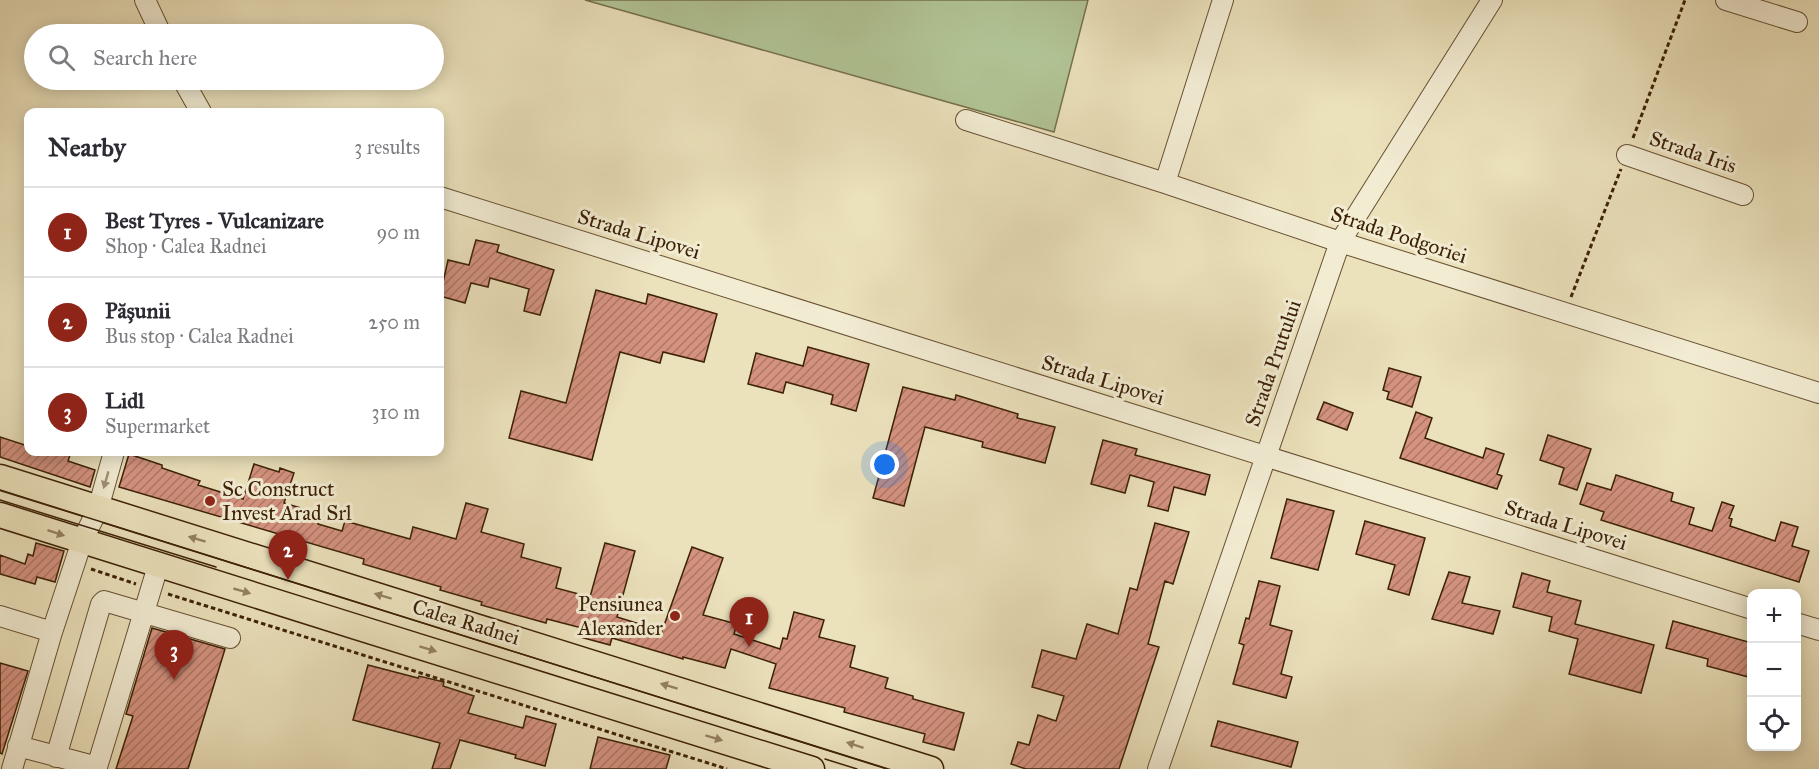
<!DOCTYPE html>
<meta charset="utf-8">
<style>
:root{--surface:#fff;--page:#f7f7f7;--text:#2b2b33;--muted:#7c7c81;--line:#e1e1e2;--accent:#8f2418}
body{margin:0;font-family:"IM FELL Great Primer",serif;background:var(--page);color:var(--text)}
.controls{position:absolute;right:18px;bottom:18px;display:grid;overflow:hidden;border-radius:12px;box-shadow:0 3px 15px #0003}
.controls button{width:54px;height:54px;display:grid;place-items:center;padding:0;border:0;border-bottom:2px solid var(--line);background:var(--surface);color:var(--text);font:30px sans-serif}
.you{position:absolute;left:885px;top:465px;width:21px;height:21px;margin:-15px;border:4px solid #fff;border-radius:50%;background:#1a73e8;box-shadow:0 0 0 9px #1a73e833}
.badge{display:grid;place-items:center;width:39px;height:39px;border-radius:50%;background:var(--accent);color:#fff;font-size:20px;font-weight:700}
.pin{position:absolute;translate:-50% -50px;filter:drop-shadow(0 2px 3px #0008)}
.pin::after{content:'';position:absolute;top:32px;width:21px;height:18px;background:inherit;clip-path:polygon(0 0,100% 0,50% 100%)}
.list{margin:0;padding:0;list-style:none}
h2{display:flex;justify-content:space-between;align-items:center;height:78px;margin:0;padding:0 24px;font-size:26px}
h2 small{font-size:20px;font-weight:400;color:var(--muted)}
.list li{display:grid;grid-template-columns:39px 1fr auto;gap:18px;align-items:center;box-sizing:border-box;height:90px;padding:0 24px;border-top:2px solid var(--line)}
.list b{display:block;font-size:22px;white-space:nowrap}
.list p{margin:0;font-size:20px;white-space:nowrap;color:var(--muted)}
.list em{font-size:20px;font-style:normal;color:var(--muted)}
.icon{flex:none;width:33px;height:33px;fill:none;stroke:currentColor;stroke-width:2;stroke-linecap:round;stroke-linejoin:round}
.map{position:relative;flex:none;width:1819px;height:769px;overflow:hidden}
.search{position:absolute;background:var(--surface);box-shadow:0 3px 15px #0003;left:24px;top:24px;width:420px;height:66px;display:flex;align-items:center;gap:15px;box-sizing:border-box;padding:0 21px;border-radius:33px;color:var(--muted);font-size:22px}
.panel{position:absolute;background:var(--surface);box-shadow:0 3px 15px #0003;left:24px;top:108px;width:420px;height:348px;border-radius:12px}
.map>svg:first-child{display:block}
.green{fill:#b1c495;stroke:#76724e;stroke-width:1.5}
.building{fill:url(#building-hatch);stroke:#3c2106;stroke-width:1.5}
.lines{fill:none;stroke-linecap:round;stroke-linejoin:round}
.minor-casing{stroke:#685133;stroke-width:22}
.major-casing{stroke:#3c2106;stroke-width:27}
.path{stroke:#3c2106;stroke-width:3;stroke-dasharray:4.5 3;stroke-linecap:butt}
.minor{stroke:#f2ecd3;stroke-width:20}
.major{stroke:#ebe1bb;stroke-width:24}
.tram{stroke:#3c2106;stroke-width:1.5}
.oneway{fill:#a09177}
.oneway2{fill:#948160}
.poi-dot{fill:#8f2418;stroke:#f2ecd3;stroke-width:2}
.labels{text-anchor:middle;dominant-baseline:central;stroke-width:6;stroke-linejoin:round;paint-order:stroke}
.street-label{font-size:21px;fill:#3c2106;stroke:#f2ecd3}
.poi-label{font-size:21px;fill:#3c2106;stroke:#f2ecd3;text-anchor:start}
</style>
<div class="map">
<svg width="1819" height="769" viewBox="0 0 1819 769">
<defs>
<pattern id="building-hatch" width="6" height="6" patternUnits="userSpaceOnUse" patternTransform="scale(1.5)"><rect width="6" height="6" fill="#d4927f"/><path d="M-1 1l2-2M0 6l6-6M5 7l2-2" fill="none" stroke="#ad7766"/></pattern>
</defs>
<rect width="100%" height="100%" fill="#ebe1bb"/>
<filter id="stains"><feTurbulence type="fractalNoise" baseFrequency=".00333" numOctaves="4"/><feColorMatrix values="0 0 0 0 .2 0 0 0 0 .09 0 0 0 0 .02 0 0 0 .5 -.17"/></filter>
<radialGradient id="worn" r=".72"><stop offset=".6" stop-color="#630" stop-opacity="0"/><stop offset="1" stop-color="#630" stop-opacity=".3"/></radialGradient>
<path class="green" d="M 585,0 L 1088,0 L 1054,132 Z"/>
<path class="building" d="M 476,240 L 499,245 L 497,252 L 554,270 L 540,315 L 524,311 L 529,289 L 490,278 L 488,287 L 471,283 L 465,303 L 440,296 L 448,260 L 469,265 Z
M 596,290 L 646,304 L 648,294 L 717,314 L 704,362 L 663,352 L 660,363 L 620,352 L 592,460 L 509,438 L 521,391 L 566,403 Z
M 808,347 L 869,364 L 856,411 L 831,404 L 833,395 L 786,382 L 783,393 L 748,384 L 756,353 L 803,366 Z
M 1389,368 L 1421,377 L 1412,407 L 1387,399 L 1389,392 L 1383,390 Z
M 903,387 L 955,400 L 956,395 L 1018,414 L 1017,418 L 1055,427 L 1045,463 L 982,447 L 983,442 L 925,427 L 904,506 L 873,498 Z
M 1324,402 L 1353,413 L 1347,430 L 1317,419 Z
M 1416,412 L 1432,418 L 1425,438 L 1483,458 L 1486,448 L 1504,454 L 1497,474 L 1502,476 L 1497,489 L 1400,458 Z
M 1548,435 L 1591,449 L 1577,490 L 1559,484 L 1564,468 L 1540,460 Z
M 0,437 L 28,446 L 28,452 L 71,452 L 68,461 L 95,470 L 90,487 L 0,457 Z
M 1103,440 L 1137,449 L 1135,455 L 1210,475 L 1205,495 L 1174,487 L 1168,511 L 1148,506 L 1154,482 L 1130,475 L 1125,493 L 1091,484 Z
M 129,454 L 162,465 L 162,468 L 200,481 L 198,485 L 243,499 L 254,464 L 279,472 L 280,468 L 294,473 L 284,503 L 321,514 L 318,524 L 342,531 L 345,521 L 410,539 L 413,527 L 456,539 L 466,503 L 488,509 L 481,532 L 524,544 L 521,557 L 561,568 L 556,588 L 590,597 L 605,543 L 635,551 L 617,617 L 662,631 L 692,547 L 723,558 L 703,615 L 737,624 L 734,634 L 780,649 L 783,638 L 787,639 L 794,612 L 824,620 L 819,637 L 855,646 L 850,667 L 888,678 L 885,688 L 913,696 L 913,699 L 964,713 L 954,750 L 923,742 L 925,734 L 844,712 L 845,708 L 769,688 L 776,664 L 731,649 L 725,668 L 683,657 L 683,659 L 612,638 L 610,645 L 580,637 L 582,628 L 547,619 L 546,623 L 481,605 L 482,602 L 440,590 L 441,587 L 363,564 L 364,559 L 119,487 Z
M 1616,475 L 1673,493 L 1671,501 L 1694,508 L 1689,524 L 1712,531 L 1722,502 L 1734,506 L 1729,518 L 1732,519 L 1730,526 L 1775,541 L 1781,522 L 1798,527 L 1792,546 L 1809,551 L 1799,582 L 1601,520 L 1604,512 L 1580,504 L 1587,483 L 1611,490 Z
M 1287,499 L 1334,511 L 1318,570 L 1271,558 Z
M 1365,521 L 1425,538 L 1409,595 L 1388,589 L 1395,565 L 1356,554 Z
M 1155,523 L 1189,532 L 1173,584 L 1165,581 L 1148,644 L 1159,647 L 1119,769 L 1026,769 L 1011,764 L 1018,742 L 1029,745 L 1038,715 L 1056,721 L 1064,696 L 1032,687 L 1042,650 L 1076,659 L 1087,624 L 1118,634 L 1130,588 L 1137,590 Z
M 36,543 L 64,551 L 55,582 L 37,577 L 35,584 L 0,574 L 0,555 L 25,564 L 28,554 L 33,556 Z
M 1449,572 L 1470,577 L 1462,603 L 1500,611 L 1493,634 L 1432,619 Z
M 1522,573 L 1550,581 L 1547,592 L 1581,601 L 1575,624 L 1654,645 L 1641,693 L 1569,674 L 1578,639 L 1549,631 L 1552,617 L 1513,607 Z
M 1259,581 L 1280,586 L 1270,625 L 1292,631 L 1281,674 L 1292,677 L 1286,698 L 1233,684 L 1244,645 L 1239,643 L 1246,618 L 1249,619 Z
M 1673,621 L 1752,643 L 1752,678 L 1707,666 L 1708,659 L 1666,648 Z
M 152,628 L 225,649 L 188,769 L 116,769 L 133,716 L 126,714 Z
M 0,663 L 28,671 L 2,754 L 0,753 Z
M 368,665 L 418,678 L 419,676 L 444,682 L 443,686 L 474,696 L 468,713 L 523,728 L 526,716 L 556,724 L 545,766 L 515,758 L 516,755 L 460,740 L 450,769 L 432,769 L 440,743 L 353,720 Z
M 1218,721 L 1298,742 L 1291,767 L 1211,746 Z
M 598,737 L 670,755 L 666,769 L 590,769 Z"/>
<g class="lines">
<defs>
<path id="minor" d="M 145,0 L 161,34
M 1726,0 L 1797,22
M 183,80 L 201,112
M 966,120 L 1165,183 L 1340,242 L 1819,393
M 1627,155 L 1743,195
M 1165,183 L 1223,0
M 440,197 L 1752,609
M 0,616 L 52,632
M 1796,623 L 1819,630
M 18,746 L 97,767 L 158,566
M 56,757 L 101,604 L 104,601 L 230,638
M 12,769 L 52,632 L 82,541 L 98,509 L 114,452
M 1158,769 L 1340,242 L 1492,0"/>
<path id="major" d="M 0,477 L 931,769
M 0,515 C 270,601 542,684 812,769"/>
</defs>
<use href="#minor" class="minor-casing"/>
<use href="#major" class="major-casing"/>
<path class="path" d="M 1633,138 L 1685,0
M 1571,297 L 1621,169
M 283,547 L 285,539
M 91,569 L 136,584
M 168,594 L 727,769"/>
<use href="#minor" class="minor"/>
<use href="#major" class="major"/>
<path class="tram" d="M 0,490 L 887,769
M 0,500 L 216,567
M 825,759 L 857,769"/>
</g>
<defs><path id="oneway-solid" d="M-6-.8H1V-3.2L6.5 0L1 3.2V.8H-6Z" transform="scale(1.5)"/></defs>
<use class="oneway" href="#oneway-solid" transform="translate(106 480) rotate(106)"/>
<g class="oneway2">
<use href="#oneway-solid" transform="translate(56 533) rotate(18)"/>
<use href="#oneway-solid" transform="translate(197 539) rotate(-163)"/>
<use href="#oneway-solid" transform="translate(242 591) rotate(16)"/>
<use href="#oneway-solid" transform="translate(383 596) rotate(-163)"/>
<use href="#oneway-solid" transform="translate(428 649) rotate(17)"/>
<use href="#oneway-solid" transform="translate(669 686) rotate(-163)"/>
<use href="#oneway-solid" transform="translate(714 738) rotate(17)"/>
<use href="#oneway-solid" transform="translate(855 745) rotate(-162)"/>
</g>
<g class="poi-dot">
<circle cx="210" cy="501" r="6"/>
<circle cx="675" cy="616" r="6"/>
</g>
<g class="labels">
<g class="street-label">
<text transform="translate(1693 152) rotate(19)">Strada Iris</text>
<text transform="translate(639 234) rotate(17)">Strada Lipovei</text>
<text transform="translate(1399 235) rotate(18)">Strada Podgoriei</text>
<text transform="translate(1273 363) rotate(-71)">Strada Prutului</text>
<text transform="translate(1103 380) rotate(17)">Strada Lipovei</text>
<text transform="translate(1566 525) rotate(17)">Strada Lipovei</text>
<text transform="translate(466 622) rotate(17)">Calea Radnei</text>
</g>
<g class="poi-label">
<text x="222" y="489">Sc Construct<tspan x="222" dy="24">Invest Arad Srl</tspan></text>
<text x="663" y="604" text-anchor="end">Pensiunea<tspan x="663" dy="24">Alexander</tspan></text>
</g>
</g>
<rect width="100%" height="100%" filter="url(#stains)"/>
<rect width="100%" height="100%" fill="url(#worn)"/>
</svg>
<div class="controls">
<button>+</button>
<button>−</button>
<button><svg class="icon" aria-label="locate" viewBox="0 0 24 24"><circle cx="12" cy="12" r="6"/><path d="M12 2v4M12 18v4M2 12h4M18 12h4"/></svg></button>
</div>
<div class="you"></div>
<div class="pin badge" style="left:749px;top:647px">1</div>
<div class="pin badge" style="left:288px;top:580px">2</div>
<div class="pin badge" style="left:174px;top:680px">3</div>
<div class="search"><svg class="icon" aria-label="search" viewBox="0 0 24 24"><circle cx="10" cy="10" r="6"/><path d="M15 15l6 6"/></svg>Search here</div>
<section class="panel">
<h2>Nearby<small>3 results</small></h2>
<ul class="list">
<li><span class="badge">1</span><div><b>Best Tyres - Vulcanizare</b><p>Shop · Calea Radnei</p></div><em>90 m</em></li>
<li><span class="badge">2</span><div><b>Pășunii</b><p>Bus stop · Calea Radnei</p></div><em>250 m</em></li>
<li><span class="badge">3</span><div><b>Lidl</b><p>Supermarket</p></div><em>310 m</em></li>
</ul>
</section>
</div>
